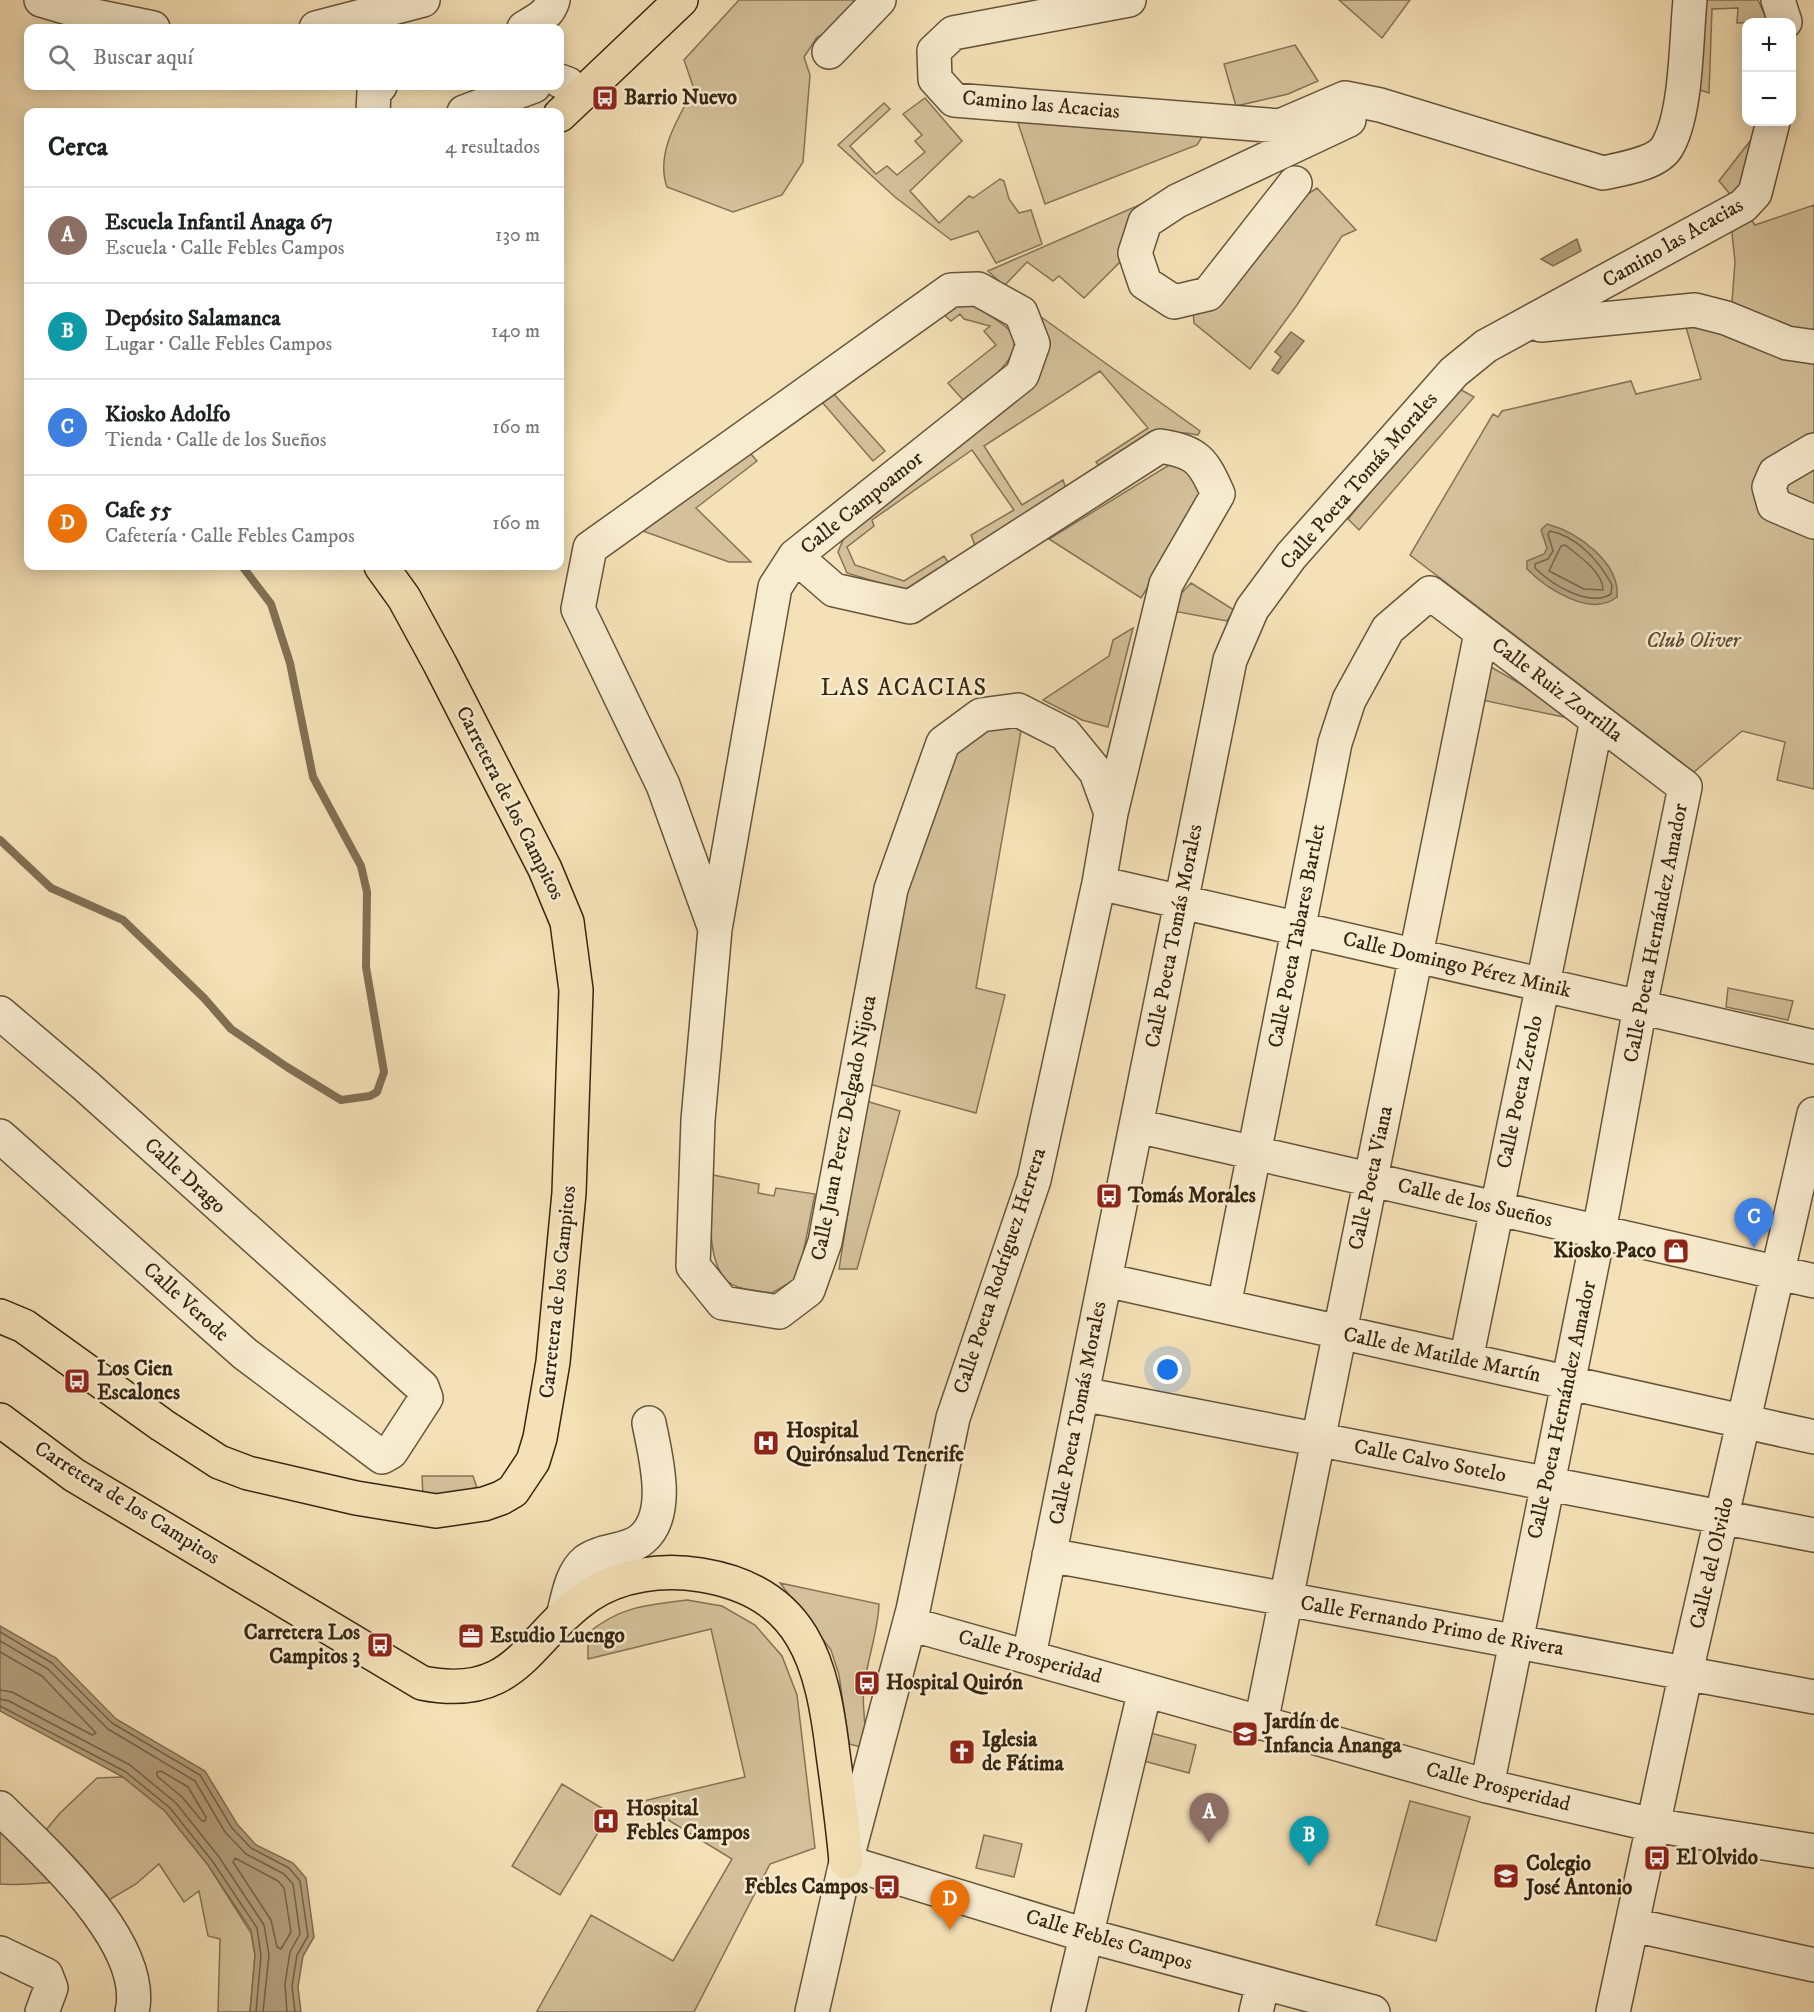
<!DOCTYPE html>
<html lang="es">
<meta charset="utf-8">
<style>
:root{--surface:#fff;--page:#f2f2f2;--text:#202124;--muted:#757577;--line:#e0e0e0;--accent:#1a73e8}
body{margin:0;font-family:"IM FELL DW Pica",serif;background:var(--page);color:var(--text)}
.controls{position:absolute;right:18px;top:18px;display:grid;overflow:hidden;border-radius:12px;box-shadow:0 3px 15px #0003}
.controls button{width:54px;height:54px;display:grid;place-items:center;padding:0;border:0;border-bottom:2px solid var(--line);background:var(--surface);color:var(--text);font:30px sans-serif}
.you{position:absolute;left:1168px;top:1370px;width:21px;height:21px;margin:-15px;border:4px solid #fff;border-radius:50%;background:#1a73e8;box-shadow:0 0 0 9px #1a73e833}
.badge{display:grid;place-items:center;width:39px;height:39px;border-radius:50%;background:var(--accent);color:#fff;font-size:20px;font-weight:700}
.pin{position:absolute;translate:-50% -50px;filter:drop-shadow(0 2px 3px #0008)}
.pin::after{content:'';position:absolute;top:32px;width:21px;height:18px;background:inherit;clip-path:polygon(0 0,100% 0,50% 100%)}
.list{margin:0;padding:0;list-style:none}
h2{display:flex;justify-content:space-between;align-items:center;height:78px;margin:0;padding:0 24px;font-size:26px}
h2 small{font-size:20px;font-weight:400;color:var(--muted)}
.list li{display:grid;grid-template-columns:39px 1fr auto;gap:18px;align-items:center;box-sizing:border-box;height:96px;padding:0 24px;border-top:2px solid var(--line)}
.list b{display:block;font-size:22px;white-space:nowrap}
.list p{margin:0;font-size:20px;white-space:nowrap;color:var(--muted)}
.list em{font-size:20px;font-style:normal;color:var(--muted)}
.icon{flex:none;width:33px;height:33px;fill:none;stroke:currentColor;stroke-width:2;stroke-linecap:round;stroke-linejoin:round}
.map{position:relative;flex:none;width:1814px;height:2012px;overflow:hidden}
.search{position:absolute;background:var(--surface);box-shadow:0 3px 15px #0003;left:24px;top:24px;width:540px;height:66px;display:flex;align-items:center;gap:15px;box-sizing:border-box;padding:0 21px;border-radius:12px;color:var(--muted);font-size:22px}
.panel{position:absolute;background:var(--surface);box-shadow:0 3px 15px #0003;left:24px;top:108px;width:540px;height:462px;border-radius:12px}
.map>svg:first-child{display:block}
.green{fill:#d4c19b;stroke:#847356;stroke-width:1.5}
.water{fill:#b4a17f;stroke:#816f53;stroke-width:1.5}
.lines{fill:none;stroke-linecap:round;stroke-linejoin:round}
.shore{stroke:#746348;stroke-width:1.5}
.stream{stroke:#816f53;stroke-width:8}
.minor-casing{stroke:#65543a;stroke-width:36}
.major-casing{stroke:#352511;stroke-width:36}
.minor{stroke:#f8ecd0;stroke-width:33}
.major{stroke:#f5e1b7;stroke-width:33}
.labels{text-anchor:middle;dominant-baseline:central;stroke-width:5;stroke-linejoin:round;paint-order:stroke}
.poi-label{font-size:21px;font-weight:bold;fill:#352511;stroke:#f8ecd0;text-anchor:start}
.street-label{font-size:21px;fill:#352511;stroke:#f8ecd0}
.park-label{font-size:21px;font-style:italic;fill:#5d4c34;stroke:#f8ecd0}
.quarter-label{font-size:24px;letter-spacing:1.5px;fill:#352511;stroke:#f8ecd0}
</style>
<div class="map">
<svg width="1814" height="2012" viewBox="0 0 1814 2012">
<rect width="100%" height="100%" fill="#f5e1b7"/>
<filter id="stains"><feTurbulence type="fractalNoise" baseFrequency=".00333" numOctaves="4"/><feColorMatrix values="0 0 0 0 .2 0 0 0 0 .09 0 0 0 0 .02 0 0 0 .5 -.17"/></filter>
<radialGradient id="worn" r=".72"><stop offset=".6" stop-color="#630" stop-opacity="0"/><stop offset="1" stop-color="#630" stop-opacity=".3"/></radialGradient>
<path class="green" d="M 739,0 L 861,0 L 833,30 L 817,37 L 804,57 L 810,75 L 803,162 L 782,195 L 733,212 L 667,187 C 655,154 678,118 694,89 L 684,60 Z
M 1339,0 L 1410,0 L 1382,38 Z
M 1702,0 L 1758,0 L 1768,22 L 1737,23 L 1738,8 L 1712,9 L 1709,93 L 1691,87 Z
M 1295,45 L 1318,81 L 1288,94 L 1236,106 L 1224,64 Z
M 925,98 L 962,141 L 910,191 L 939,223 L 969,196 L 973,198 L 1000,179 L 1004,181 L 1009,199 L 1019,213 L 1031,210 L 1042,244 L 996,263 L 978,231 L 951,240 L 895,197 L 838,145 L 884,103 L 890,109 L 850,146 L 876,174 L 887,166 L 897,175 L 925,152 L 915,141 L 922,135 L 903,114 Z
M 1017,120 L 1198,130 L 1202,137 L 1197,145 L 1045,204 Z
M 1757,132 L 1748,191 L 1735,200 L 1719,181 Z
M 1317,188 L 1356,230 L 1342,236 L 1297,305 L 1250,369 L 1194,323 L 1193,311 L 1283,210 Z
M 1153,199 L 1125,257 L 1084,298 L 1059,276 L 1053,281 L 1027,262 L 1004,286 L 988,271 Z
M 1814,205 L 1814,339 L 1766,321 L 1732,302 L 1735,262 L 1731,224 L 1747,214 L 1755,225 Z
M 966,302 C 979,310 999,319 1009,330 C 1031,356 979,387 963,400 L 948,383 L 996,345 L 984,331 L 990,326 L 964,319 L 960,314 L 951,321 L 942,313 Z
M 1037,314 L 1200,431 L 1198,435 C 1154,426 1136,446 1100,467 L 1096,462 L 1148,428 L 1100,371 L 984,446 L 1022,505 L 1063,480 L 1067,492 L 976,548 L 971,535 L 1014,510 L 972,450 L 872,520 L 874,526 L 847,547 L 855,565 L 904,581 L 944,556 L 950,565 L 909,592 L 847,573 L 838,552 L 843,540 L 857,526 L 1036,384 C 1045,360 1052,338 1037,314 Z
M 1684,320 L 1814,361 L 1814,441 L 1765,467 L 1775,521 L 1814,539 L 1814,789 L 1777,780 L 1785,742 L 1742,731 L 1694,772 L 1410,555 L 1493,414 L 1498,417 L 1502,411 L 1631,381 L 1636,394 L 1701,379 Z
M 1458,388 L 1474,397 L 1359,530 L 1348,519 Z
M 833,393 L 885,451 L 873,461 L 821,401 Z
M 750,453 L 757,461 L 696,508 L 751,562 L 729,562 L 643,531 Z
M 1814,460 L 1814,512 L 1783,499 L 1784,486 Z
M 1169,465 L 1187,470 L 1203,488 L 1174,545 L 1141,598 L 1049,539 Z
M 1191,583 L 1234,610 L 1227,621 L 1173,611 L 1175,600 Z
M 1133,628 L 1108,727 L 1082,720 L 1043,700 L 1109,656 L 1113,640 Z
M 1491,667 L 1571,713 L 1573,719 L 1482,700 Z
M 1022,725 L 976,988 L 1005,995 L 976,1113 L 869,1084 L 897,923 L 941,785 L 958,747 L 978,732 Z
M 1728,988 L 1793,1001 L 1788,1020 L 1726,1007 Z
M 866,1101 L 900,1111 L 857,1269 L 839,1269 Z
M 713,1175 L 759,1184 L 758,1193 L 774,1196 L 776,1188 L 815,1194 L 801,1264 L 794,1280 L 772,1293 C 759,1291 737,1290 727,1281 C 704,1258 712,1205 713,1175 Z
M 422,1476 L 473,1476 L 477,1488 L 423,1497 Z
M 780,1583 L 879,1604 C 878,1633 867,1659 864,1688 C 861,1709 868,1726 864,1748 L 849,1744 L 839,1675 L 831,1650 Z
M 687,1600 L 722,1606 L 755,1625 L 782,1656 L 797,1695 L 815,1848 L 770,1864 L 694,2012 L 540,2012 L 537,2011 L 591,1915 L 673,1961 L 732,1859 L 639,1802 L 745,1777 L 711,1629 L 588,1659 L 588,1633 C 621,1606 647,1605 687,1600 Z
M 1143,1731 L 1196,1745 L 1189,1773 L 1136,1759 Z
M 123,1777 L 165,1811 L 208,1865 L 251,1933 L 255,1955 L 250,2012 L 218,2012 L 220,1939 L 208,1936 L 199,1891 L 184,1902 L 159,1864 L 136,1884 L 107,1901 C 102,1896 95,1888 89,1886 C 66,1877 25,1887 0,1884 L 0,1821 L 41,1836 L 60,1813 L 97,1778 Z
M 562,1784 L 610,1813 L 560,1895 L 512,1866 Z
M 1410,1801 L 1470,1817 L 1436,1941 L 1376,1925 Z
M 984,1835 L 1022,1844 L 1014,1877 L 976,1868 Z"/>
<path class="water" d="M 1577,239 L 1581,251 L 1553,266 L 1541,259 Z
M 1291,332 L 1304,341 L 1278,374 L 1272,370 L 1281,357 L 1275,352 Z
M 1547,524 C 1577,532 1620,562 1617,597 C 1591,618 1547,589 1527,569 L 1527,561 L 1544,554 L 1547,548 L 1541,530 Z
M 0,1626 L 56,1658 L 116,1719 L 205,1771 L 237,1824 L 256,1845 L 293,1863 L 306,1878 L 314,1937 L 303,1956 L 298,1987 L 301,2012 L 250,2012 L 255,1955 L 251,1930 L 208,1865 L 165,1811 L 123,1777 L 0,1711 Z"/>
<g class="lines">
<path class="shore" d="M 1550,531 C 1577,536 1600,562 1612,585 L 1611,594 C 1589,608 1551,584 1535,568 L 1535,564 L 1548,559 L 1553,551 L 1548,534 Z
M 1565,545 C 1578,555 1603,572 1603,590 L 1584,589 L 1549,571 L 1561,546 Z
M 0,1632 L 52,1663 L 112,1723 L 200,1775 L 232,1828 L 251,1848 L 289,1868 L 300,1881 L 308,1936 L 297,1955 L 292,1986 L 295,2012
M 0,1641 L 48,1669 L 108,1729 L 195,1781 L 225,1832 L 246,1854 L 284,1874 L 293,1884 L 300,1934 L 290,1952 L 285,1984 L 287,2012
M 0,1652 L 42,1676 L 96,1733 L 92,1735 L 12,1692 L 0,1690
M 0,1699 L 9,1701 L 130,1765 L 176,1803 L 219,1857 L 264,1925 L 269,1955 L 263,2012
M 0,1706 L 126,1772 L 170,1808 L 213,1862 L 257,1928 L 261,1956 L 256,2012
M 161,1771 L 188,1787 L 206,1817 L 205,1821 L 202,1821 L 182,1797 L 157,1776 L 157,1772 Z
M 235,1858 L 278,1881 L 284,1888 L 291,1932 L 281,1949 L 277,1947 L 271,1920 L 233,1862 Z"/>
<path class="stream" d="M 0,840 L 51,888 L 123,920 L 204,998 L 231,1029 L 287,1067 L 341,1100 L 370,1096 L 377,1092 L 384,1072 L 366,967 L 367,892 L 361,866 L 313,777 L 290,663 L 271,604 L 242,566"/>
<defs>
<path id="minor" d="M 41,0 L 95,16 L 153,28
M 1129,0 L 953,33 L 934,51 L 935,79 L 954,100 L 1280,126 L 1345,98 L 1380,105 L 1603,173 C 1621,169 1657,164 1667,147 C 1687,114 1686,39 1690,0
M 1778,0 L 1785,22
M 316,28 L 423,0
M 524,28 C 537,20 549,15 553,0
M 829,52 L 879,0
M 560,81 L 568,84 L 581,95
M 373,112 L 374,92 L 380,86
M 464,112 L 534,86
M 1295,183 L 1208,294 L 1174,302 L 1145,283 L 1135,253 L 1145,222 L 1177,201 L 1349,120
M 1541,325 L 1695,310 L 1726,318 L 1787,343 L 1814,347
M 1814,450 L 1775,473 L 1769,487 L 1774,505 L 1814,522
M 795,556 L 834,590 L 910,607 L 1160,446 C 1197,452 1203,460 1218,494 L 1166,584 L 1111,813 L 1099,883 L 1034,1180 L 953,1418 L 913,1610 L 846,1862 L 812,2012
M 1099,883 L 1814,1047
M 715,929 L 663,785 L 578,609 L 590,548 L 951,290 L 978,289 L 1021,313 L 1033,344 L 1022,375 L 795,556 L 775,587 L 715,929 L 698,1120 L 693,1266 L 723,1303 L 779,1312 L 808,1290 L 825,1242 L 891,889 L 943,743 L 981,715 L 1018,710 L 1065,734 L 1096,772 L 1111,813
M 0,1013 L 86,1086 L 422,1387 L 426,1398 L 391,1452 L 382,1457 L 244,1353 L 0,1136
M 1137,1126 L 1814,1281
M 1105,1280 L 1814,1437
M 1224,1306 L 1335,743 L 1349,700 L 1388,629 L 1430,593 L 1685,787 L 1640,1007 L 1604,1205 L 1487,1786
M 1466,1360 L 1597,720
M 1082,1394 L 1814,1535
M 1049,1555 L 1814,1697
M 563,1616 C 568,1598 571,1573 586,1561 C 602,1549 627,1552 642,1539 C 672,1514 655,1455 649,1423
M 910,1624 L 1487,1786 L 1653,1825 L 1814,1851
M 1029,1656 L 1230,660 L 1252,609 L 1291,556 L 1454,372 L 1486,346 L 1743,206 L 1755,193 L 1773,122
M 1261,1723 L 1481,633
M 0,1808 C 44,1852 148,1943 132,2012
M 846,1862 L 1085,1935 L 1373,2012
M 1633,1925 L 1814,1965
M 0,1953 L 46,1975 L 51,1988 L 42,2012
M 1068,2012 L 1145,1690
M 1256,2012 L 1263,1983
M 1613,2012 L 1686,1672 L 1814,1114"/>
<path id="major" d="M 560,115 L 681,0
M 0,1316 L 24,1326 L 162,1425 L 219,1462 L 248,1473 L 356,1498 L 436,1511 L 484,1504 L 501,1498 L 513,1491 L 533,1461 L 540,1438 L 553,1362 L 569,1193 L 576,990 L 567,922 L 545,869 L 440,664 L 404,598 L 381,566
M 0,1420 L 74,1475 L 422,1683 C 517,1702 526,1639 588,1596 C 620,1574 663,1569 701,1575 C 805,1592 822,1663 833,1754 C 838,1790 843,1826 846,1862"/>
</defs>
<use href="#minor" class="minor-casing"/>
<use href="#major" class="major-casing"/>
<use href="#minor" class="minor"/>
<use href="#major" class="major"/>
</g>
<defs>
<symbol id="bus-square" viewBox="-11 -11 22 22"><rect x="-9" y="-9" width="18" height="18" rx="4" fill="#8f2418" stroke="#f8ecd0"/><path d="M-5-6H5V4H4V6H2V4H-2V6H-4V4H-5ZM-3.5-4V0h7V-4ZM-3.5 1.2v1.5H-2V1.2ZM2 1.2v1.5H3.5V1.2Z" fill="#fff"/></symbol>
<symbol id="shop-square" viewBox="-11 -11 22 22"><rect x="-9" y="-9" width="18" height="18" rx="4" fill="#8f2418" stroke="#f8ecd0"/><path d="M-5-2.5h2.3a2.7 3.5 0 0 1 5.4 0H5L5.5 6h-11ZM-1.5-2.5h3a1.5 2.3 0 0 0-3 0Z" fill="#fff"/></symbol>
<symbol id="hospital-square" viewBox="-11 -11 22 22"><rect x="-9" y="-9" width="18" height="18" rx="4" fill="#8f2418" stroke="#f8ecd0"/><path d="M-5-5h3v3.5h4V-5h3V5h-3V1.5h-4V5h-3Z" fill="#fff"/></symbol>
<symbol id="office-square" viewBox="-11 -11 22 22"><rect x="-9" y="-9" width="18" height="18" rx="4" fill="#8f2418" stroke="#f8ecd0"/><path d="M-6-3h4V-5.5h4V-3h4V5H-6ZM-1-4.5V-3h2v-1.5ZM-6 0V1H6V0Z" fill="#fff"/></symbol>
<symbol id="school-square" viewBox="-11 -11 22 22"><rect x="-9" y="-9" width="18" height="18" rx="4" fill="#8f2418" stroke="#f8ecd0"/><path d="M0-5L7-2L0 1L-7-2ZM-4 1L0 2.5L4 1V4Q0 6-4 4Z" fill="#fff"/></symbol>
<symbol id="church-square" viewBox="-11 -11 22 22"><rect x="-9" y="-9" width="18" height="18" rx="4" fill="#8f2418" stroke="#f8ecd0"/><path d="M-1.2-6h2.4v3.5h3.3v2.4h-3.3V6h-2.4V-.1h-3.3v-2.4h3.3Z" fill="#fff"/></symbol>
</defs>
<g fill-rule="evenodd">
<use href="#bus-square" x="590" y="83" width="30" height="30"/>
<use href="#bus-square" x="1094" y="1181" width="30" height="30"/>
<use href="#shop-square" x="1661" y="1236" width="30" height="30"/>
<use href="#bus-square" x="62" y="1366" width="30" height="30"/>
<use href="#hospital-square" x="751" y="1428" width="30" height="30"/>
<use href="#office-square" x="456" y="1621" width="30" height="30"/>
<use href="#bus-square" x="365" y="1630" width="30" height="30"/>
<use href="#bus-square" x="852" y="1668" width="30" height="30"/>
<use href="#school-square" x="1230" y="1719" width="30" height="30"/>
<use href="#church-square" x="947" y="1737" width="30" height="30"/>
<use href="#hospital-square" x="591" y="1806" width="30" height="30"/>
<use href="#bus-square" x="1642" y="1843" width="30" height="30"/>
<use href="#school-square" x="1491" y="1861" width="30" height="30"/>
<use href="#bus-square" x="872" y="1872" width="30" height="30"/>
</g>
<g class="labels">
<g class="poi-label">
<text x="624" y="98">Barrio Nuevo</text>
<text x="1128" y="1196">Tomás Morales</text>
<text x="1656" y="1251" text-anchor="end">Kiosko Paco</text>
<text x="97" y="1369">Los Cien<tspan x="97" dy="24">Escalones</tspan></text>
<text x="786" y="1431">Hospital<tspan x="786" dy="24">Quirónsalud Tenerife</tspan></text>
<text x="360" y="1633" text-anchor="end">Carretera Los<tspan x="360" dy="24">Campitos 3</tspan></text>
<text x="490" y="1636">Estudio Luengo</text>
<text x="886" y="1683">Hospital Quirón</text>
<text x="1264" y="1722">Jardín de<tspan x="1264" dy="24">Infancia Ananga</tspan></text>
<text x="982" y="1740">Iglesia<tspan x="982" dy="24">de Fátima</tspan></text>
<text x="626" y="1809">Hospital<tspan x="626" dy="24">Febles Campos</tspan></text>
<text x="1676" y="1858">El Olvido</text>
<text x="1526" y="1864">Colegio<tspan x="1526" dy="24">José Antonio</tspan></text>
<text x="868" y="1887" text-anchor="end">Febles Campos</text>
</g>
<g class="street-label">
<text transform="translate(1041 105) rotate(5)">Camino las Acacias</text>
<text transform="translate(1673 243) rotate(-30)">Camino las Acacias</text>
<text transform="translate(1359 481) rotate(-49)">Calle Poeta Tomás Morales</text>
<text transform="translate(862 503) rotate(-39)">Calle Campoamor</text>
<text transform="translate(1557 690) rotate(37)">Calle Ruiz Zorrilla</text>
<text transform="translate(510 803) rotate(63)">Carretera de los Campitos</text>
<text transform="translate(1656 933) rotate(-79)">Calle Poeta Hernández Amador</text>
<text transform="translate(1174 936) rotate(-79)">Calle Poeta Tomás Morales</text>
<text transform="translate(1297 936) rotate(-79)">Calle Poeta Tabares Bartlet</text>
<text transform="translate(1457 965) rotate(13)">Calle Domingo Pérez Minik</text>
<text transform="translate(1520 1092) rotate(-78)">Calle Poeta Zerolo</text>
<text transform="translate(844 1128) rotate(-79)">Calle Juan Perez Delgado Nijota</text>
<text transform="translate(185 1176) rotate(42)">Calle Drago</text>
<text transform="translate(1371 1178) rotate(-78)">Calle Poeta Viana</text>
<text transform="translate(1475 1203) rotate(13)">Calle de los Sueños</text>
<text transform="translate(1000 1271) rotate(-72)">Calle Poeta Rodríguez Herrera</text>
<text transform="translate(558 1292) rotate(-84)">Carretera de los Campitos</text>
<text transform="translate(186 1302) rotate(42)">Calle Verode</text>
<text transform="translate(1442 1355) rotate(12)">Calle de Matilde Martín</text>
<text transform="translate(1562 1410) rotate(-78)">Calle Poeta Hernández Amador</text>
<text transform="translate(1078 1413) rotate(-79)">Calle Poeta Tomás Morales</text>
<text transform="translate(1430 1461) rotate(11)">Calle Calvo Sotelo</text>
<text transform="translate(127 1503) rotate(32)">Carretera de los Campitos</text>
<text transform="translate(1712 1563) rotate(-77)">Calle del Olvido</text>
<text transform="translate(1432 1626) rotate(10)">Calle Fernando Primo de Rivera</text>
<text transform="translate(1030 1657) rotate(16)">Calle Prosperidad</text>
<text transform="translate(1498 1787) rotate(14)">Calle Prosperidad</text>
<text transform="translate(1109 1940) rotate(16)">Calle Febles Campos</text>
</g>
<g class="park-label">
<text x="1693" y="641">Club Oliver</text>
</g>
<g class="quarter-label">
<text x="904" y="688">LAS ACACIAS</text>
</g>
</g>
<rect width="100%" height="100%" filter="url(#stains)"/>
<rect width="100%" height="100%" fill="url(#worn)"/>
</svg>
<div class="controls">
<button>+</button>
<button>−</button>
</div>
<div class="you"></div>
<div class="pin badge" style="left:1209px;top:1843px;background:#8d6e63">A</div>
<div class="pin badge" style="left:1309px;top:1866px;background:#0f9aa8">B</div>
<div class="pin badge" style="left:1754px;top:1248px;background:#3f7fe0">C</div>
<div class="pin badge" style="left:950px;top:1930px;background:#e8710a">D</div>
<div class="search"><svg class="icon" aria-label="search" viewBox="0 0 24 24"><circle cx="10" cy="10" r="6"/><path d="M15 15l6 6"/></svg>Buscar aquí</div>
<section class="panel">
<h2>Cerca<small>4 resultados</small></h2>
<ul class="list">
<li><span class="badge" style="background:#8d6e63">A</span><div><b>Escuela Infantil Anaga 67</b><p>Escuela · Calle Febles Campos</p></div><em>130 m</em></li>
<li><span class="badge" style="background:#0f9aa8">B</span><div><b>Depósito Salamanca</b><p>Lugar · Calle Febles Campos</p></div><em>140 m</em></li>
<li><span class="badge" style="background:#3f7fe0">C</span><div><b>Kiosko Adolfo</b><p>Tienda · Calle de los Sueños</p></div><em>160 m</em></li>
<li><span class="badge" style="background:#e8710a">D</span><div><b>Cafe 55</b><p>Cafetería · Calle Febles Campos</p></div><em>160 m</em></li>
</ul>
</section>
</div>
